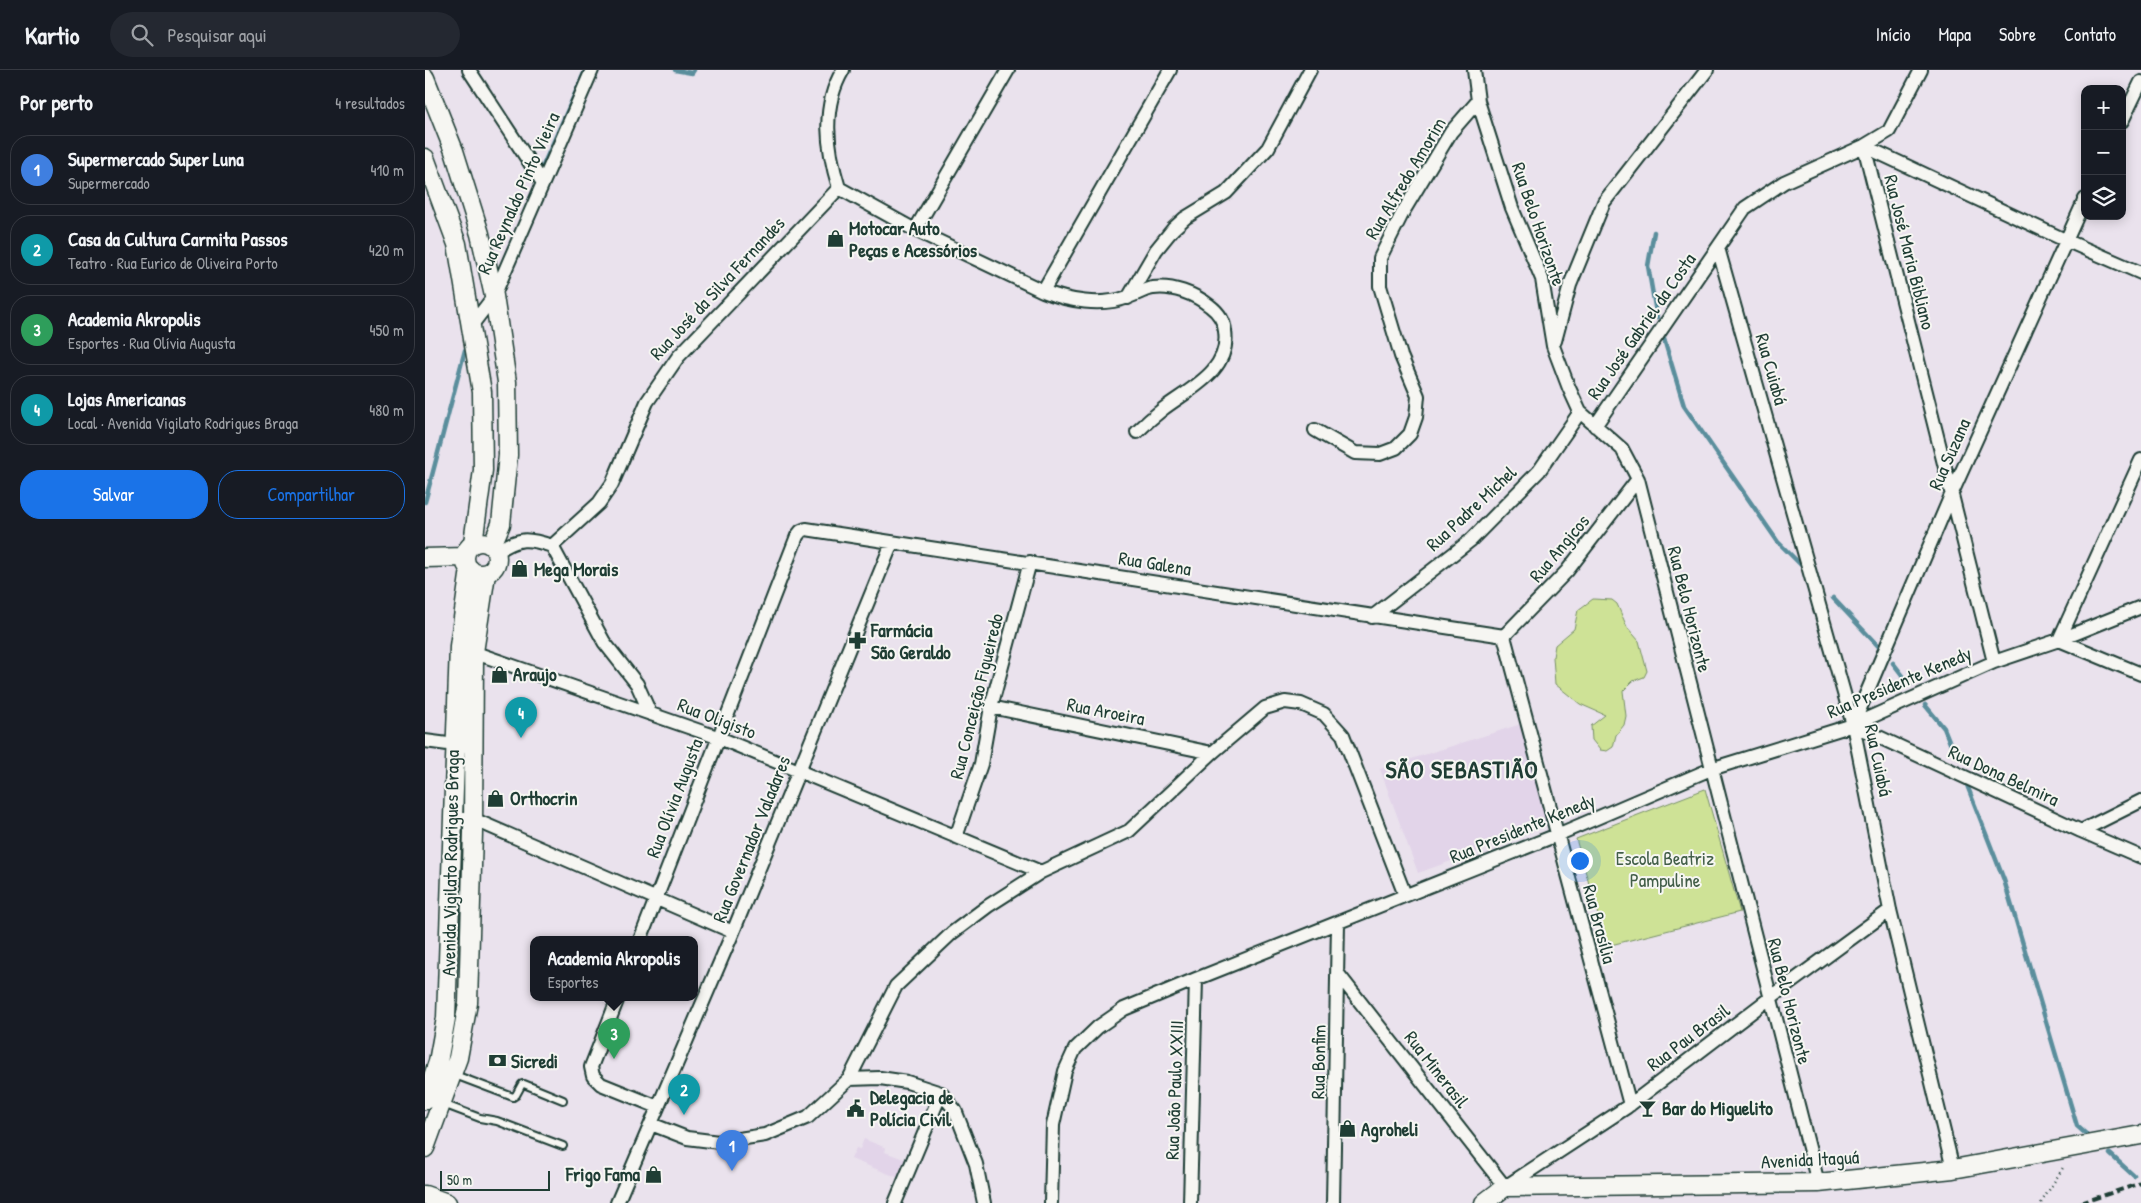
<!DOCTYPE html>
<html lang="pt">
<meta charset="utf-8">
<style>
:root{--surface:#171b24;--page:#242831;--text:#f1f3f6;--muted:#9ea1a6;--line:#363941;--accent:#1a73e8}
body{margin:0;font-family:"Patrick Hand",sans-serif;background:var(--page);color:var(--text)}
.controls{position:absolute;right:15px;top:15px;display:grid;overflow:hidden;border-radius:10px;box-shadow:0 2px 12px #0003}
.controls button{width:45px;height:45px;display:grid;place-items:center;padding:0;border:0;border-bottom:1px solid var(--line);background:var(--surface);color:var(--text);font:25px sans-serif}
.scale{position:absolute;left:15px;bottom:12px;width:110px;box-sizing:border-box;padding-left:5px;border:2px solid #1f3d34;border-top:0;font-size:14px;line-height:18px;white-space:nowrap;color:#1f3d34;-webkit-text-stroke:4px #f6f6f2;paint-order:stroke}
.you{position:absolute;left:1154px;top:790px;width:18px;height:18px;margin:-12px;border:4px solid #fff;border-radius:50%;background:#1a73e8;box-shadow:0 0 0 8px #1a73e833}
.badge{display:grid;place-items:center;width:32px;height:32px;border-radius:50%;background:var(--accent);color:#fff;font-size:16px;font-weight:700}
.pin{position:absolute;translate:-50% -41px;filter:drop-shadow(0 1px 2px #0008)}
.pin::after{content:'';position:absolute;top:26px;width:18px;height:15px;background:inherit;clip-path:polygon(0 0,100% 0,50% 100%)}
.popup{position:absolute;left:105px;top:866px;width:168px;height:65px;box-sizing:border-box;display:grid;place-content:center;border-radius:10px;background:var(--surface);filter:drop-shadow(0 1px 4px #0005);font-size:16px;white-space:nowrap;color:var(--muted)}
.popup b{font-size:19px;color:var(--text)}
.popup::after{content:'';position:absolute;left:50%;top:100%;margin-left:-10px;border:10px solid transparent;border-top-color:var(--surface)}
.list{margin:0;padding:0;list-style:none}
h2{display:flex;justify-content:space-between;align-items:center;height:65px;margin:0;padding:0 20px;font-size:21px}
h2 small{font-size:16px;font-weight:400;color:var(--muted)}
.list li{display:grid;grid-template-columns:32px 1fr auto;gap:15px;align-items:center;box-sizing:border-box;height:70px;margin:0 10px 10px;padding:0 10px;border:1px solid var(--line);border-radius:20px}
.list b{display:block;font-size:19px;white-space:nowrap}
.list p{margin:0;font-size:16px;white-space:nowrap;color:var(--muted)}
.list em{font-size:16px;font-style:normal;color:var(--muted)}
.actions{display:flex;gap:10px;padding:15px 20px}
.actions a{flex:1;padding:11px 0;border:1px solid var(--accent);border-radius:20px;text-align:center;font-size:18px;color:var(--accent)}
.actions .main{background:var(--accent);color:#fff}
.icon{flex:none;width:28px;height:28px;fill:none;stroke:currentColor;stroke-width:2;stroke-linecap:round;stroke-linejoin:round}
.map{position:relative;flex:none;width:1716px;height:1133px;overflow:hidden}
header{display:flex;align-items:center;gap:30px;box-sizing:border-box;height:70px;padding:0 25px;background:var(--surface);border-bottom:1px solid var(--line)}
header strong{font-size:24px}
nav{display:flex;gap:28px;margin-inline-start:auto;font-size:18px}
.search{width:350px;height:45px;background:var(--page);display:flex;align-items:center;gap:12px;box-sizing:border-box;padding:0 18px;border-radius:28px;color:var(--muted);font-size:19px}
main{display:flex}
aside{flex:1;background:var(--surface)}
.map>svg:first-child{display:block}
.built{fill:#e2d4e9}
.green{fill:#cee296;stroke:#769065}
.lines{fill:none;stroke-linecap:round;stroke-linejoin:round}
.stream{stroke:#5a8e9c;stroke-width:4.5}
.lane-casing{stroke:#1f3d34;stroke-width:10}
.street-casing{stroke:#1f3d34;stroke-width:16}
.secondary-casing{stroke:#1f3d34;stroke-width:21}
.path{stroke:#1f3d34;stroke-width:2.5;stroke-dasharray:1 4;stroke-linecap:butt}
.lane{stroke:#f6f6f2;stroke-width:6}
.street{stroke:#f6f6f2;stroke-width:12}
.secondary{stroke:#f6f6f2;stroke-width:18}
.rail{stroke:#1f3d34;stroke-width:4;stroke-dasharray:8 4;stroke-linecap:butt}
.labels{text-anchor:middle;dominant-baseline:central;stroke-width:4;stroke-linejoin:round;paint-order:stroke}
.street-label{font-size:19px;fill:#1f3d34;stroke:#f6f6f2}
.poi-label{font-size:19px;font-weight:bold;fill:#1f3d34;stroke:#f6f6f2;text-anchor:start}
.park-label{font-size:19px;fill:#425e48;stroke:#f6f6f2}
.district-label{font-size:24px;font-weight:bold;letter-spacing:1px;fill:#1f3d34;stroke:#f6f6f2}
</style>
<header>
<strong>Kartio</strong>
<div class="search"><svg class="icon" aria-label="search" viewBox="0 0 24 24"><circle cx="10" cy="10" r="6"/><path d="M15 15l6 6"/></svg>Pesquisar aqui</div>
<nav><a>Início</a><a>Mapa</a><a>Sobre</a><a>Contato</a></nav>
</header>
<main>
<aside>
<h2>Por perto<small>4 resultados</small></h2>
<ul class="list">
<li><span class="badge" style="background:#3f7fe0">1</span><div><b>Supermercado Super Luna</b><p>Supermercado</p></div><em>410 m</em></li>
<li><span class="badge" style="background:#0f9aa8">2</span><div><b>Casa da Cultura Carmita Passos</b><p>Teatro · Rua Eurico de Oliveira Porto</p></div><em>420 m</em></li>
<li><span class="badge" style="background:#2e9e5b">3</span><div><b>Academia Akropolis</b><p>Esportes · Rua Olívia Augusta</p></div><em>450 m</em></li>
<li><span class="badge" style="background:#0f9aa8">4</span><div><b>Lojas Americanas</b><p>Local · Avenida Vigilato Rodrigues Braga</p></div><em>480 m</em></li>
</ul>
<div class="actions"><a class="main">Salvar</a><a>Compartilhar</a></div>
</aside>
<div class="map">
<svg width="1716" height="1133" viewBox="0 0 1716 1133">
<rect width="100%" height="100%" fill="#eae2ed"/>
<filter id="ink" filterUnits="userSpaceOnUse"><feTurbulence type="fractalNoise" baseFrequency=".02" numOctaves="2"/><feDisplacementMap in="SourceGraphic" scale="10" xChannelSelector="R" yChannelSelector="G"/><feConvolveMatrix kernelMatrix="1 2 1 2 8 2 1 2 1" color-interpolation-filters="sRGB"/></filter>
<g filter="url(#ink)">
<path class="built" d="M 1096,654 L 1124,747 L 1122,756 L 993,803 L 955,699 Z
M 439,1069 L 461,1078 L 460,1082 L 481,1090 L 474,1108 L 426,1089 L 431,1078 L 435,1079 Z"/>
<path class="green" d="M 1168,529 L 1187,530 L 1192,534 L 1202,557 L 1214,571 L 1222,601 L 1219,607 L 1208,611 L 1198,621 L 1201,646 L 1199,655 L 1191,665 L 1188,677 L 1182,681 L 1175,680 L 1167,670 L 1166,656 L 1180,645 L 1155,634 L 1130,614 L 1128,587 L 1130,575 L 1149,559 L 1153,540 Z
M 1280,719 L 1315,842 L 1182,876 L 1151,769 Z"/>
<g class="lines">
<path class="stream" d="M 250,0 L 267,3 L 269,0
M 117,98 L 160,1
M 1229,162 L 1223,196 L 1232,248
M 1239,269 L 1259,336 L 1353,472 L 1379,498
M 0,432 L 40,280
M 1408,528 L 1456,579
M 1468,593 L 1485,615
M 1500,635 L 1519,658 L 1527,678
M 1540,710 L 1579,810 L 1652,1056 L 1661,1064
M 1685,1084 L 1709,1106"/>
<defs>
<path id="lane" d="M 30,1005 L 88,1027 L 91,1025 L 97,1014 L 99,1014 L 138,1030
M 18,1034 L 55,1048 L 72,1051 L 138,1076"/>
<path id="street" d="M 44,0 L 118,113
M 418,0 C 396,37 402,79 414,118 L 490,160 L 618,221 C 643,231 676,237 703,227 C 711,225 719,219 728,218 C 747,215 770,224 785,236 C 793,242 799,251 800,261 C 806,301 764,319 738,339 C 729,346 720,354 712,362
M 1049,0 L 1053,31 L 1087,138 L 1117,209 L 1128,276 L 1144,318 L 1155,342 L 1197,379 L 1213,409 L 1393,1113
M 1697,51 L 1716,12
M 1439,76 L 1569,592
M 1439,76 L 1640,170 L 1716,203
M 1660,129 L 1527,423 L 1428,655 L 1656,761 L 1716,787
M 490,160 L 583,0
M 1293,178 L 1428,655 L 1465,840 L 1528,1099
M 618,221 L 745,0
M 703,228 L 731,180 L 748,159 L 760,148 L 801,123 L 843,78 L 885,0
M 46,256 L 69,226 L 167,0
M 1130,271 L 1145,215 L 1179,132 L 1282,0
M 1170,356 L 1320,138 L 1359,112 L 1439,76 L 1464,61 L 1496,0
M 890,360 L 930,383 L 955,384 L 971,378 L 985,364 L 991,347 L 993,326 L 976,286 L 955,216 L 955,188 L 978,142 L 1026,62 L 1053,31
M 1716,390 L 1634,570 L 1716,604
M 127,476 L 179,572 L 212,614 L 225,643
M 72,482 C 93,467 103,468 127,476 L 174,433 L 187,414 L 222,332 L 253,287 L 414,118
M 947,547 L 1046,470 L 1114,401 L 1155,342
M 1079,566 L 1205,1035
M 1079,566 L 1142,501 L 1213,409
M 42,580 L 292,667 L 616,802
M 566,637 L 787,683
M 0,671 L 38,676
M 29,749 L 48,749 L 308,862
M 1656,761 L 1716,731
M 531,767 L 556,694 L 566,637 L 605,492
M 215,870 L 372,466 L 376,461 L 381,459 L 1079,566
M 914,905 L 1080,1117 L 1202,1037 L 1345,928 L 1465,840
M 193,928 L 166,997 L 168,1006 L 176,1014 L 233,1037
M 424,1009 L 471,916 L 527,863 L 563,836 L 616,802 L 704,761 L 787,683 L 840,638 L 860,632 L 876,634 L 899,644 L 918,665 L 980,825
M 226,1054 L 262,1068 L 294,1072 L 340,1065 L 383,1047 L 424,1009 L 455,1008 L 482,1012 L 516,1023 L 530,1040 L 551,1094 L 559,1133
M 192,1133 L 308,862 L 467,473
M 470,1133 L 516,1023
M 626,1133 L 628,1055 L 640,1001 L 650,979 L 673,957 L 699,939 L 771,909 L 1132,765 L 1286,699 L 1428,655 L 1569,592 L 1634,570 L 1716,537
M 765,1133 L 771,909
M 908,1133 L 913,853"/>
<path id="secondary" d="M 0,8 L 29,81 L 55,164 L 69,226 L 82,312 L 83,385 L 76,454 L 67,475
M 0,88 L 32,174 L 57,322 L 58,400 L 48,473
M40 488a16 16 0 1 1 32 0a16 16 0 1 1-32 0Z
M 0,488 L 40,487
M 0,1030 L 13,992 L 21,948 L 34,576 L 45,499
M 0,1078 L 33,988 L 43,933 L 48,762 L 49,582 L 61,504
M 0,1125 L 22,1133
M 1059,1133 L 1080,1117 L 1393,1113 L 1528,1099 L 1716,1065"/>
</defs>
<use href="#lane" class="lane-casing"/>
<use href="#street" class="street-casing"/>
<use href="#secondary" class="secondary-casing"/>
<path class="path" d="M 1616,1133 L 1639,1096"/>
<use href="#lane" class="lane"/>
<use href="#street" class="street"/>
<use href="#secondary" class="secondary"/>
<path class="rail" d="M 1656,1133 L 1716,1113"/>
</g>
</g>
<defs>
<symbol id="shop-bare" viewBox="-9 -9 18 18"><path d="M-5-2.5h2.3a2.7 3.5 0 0 1 5.4 0H5L5.5 6h-11ZM-1.5-2.5h3a1.5 2.3 0 0 0-3 0Z" fill="#1f3d34" stroke="#f6f6f2" stroke-width="2.5" paint-order="stroke"/></symbol>
<symbol id="pharmacy-bare" viewBox="-9 -9 18 18"><path d="M-2-6h4v4h4v4h-4v4h-4v-4h-4v-4h4Z" fill="#1f3d34" stroke="#f6f6f2" stroke-width="2.5" paint-order="stroke"/></symbol>
<symbol id="bank-bare" viewBox="-9 -9 18 18"><path d="M-6-4H6V4H-6ZM0-2.3a2.3 2.3 0 1 0 0 4.6a2.3 2.3 0 1 0 0-4.6Z" fill="#1f3d34" stroke="#f6f6f2" stroke-width="2.5" paint-order="stroke"/></symbol>
<symbol id="civic-bare" viewBox="-9 -9 18 18"><path d="M-.6-6.5H3V-4.5H.6V-3L4-1V1h2V6H-6V1h2V-1L-.6-3ZM-1.2 2.5V6h2.4V2.5Z" fill="#1f3d34" stroke="#f6f6f2" stroke-width="2.5" paint-order="stroke"/></symbol>
<symbol id="bar-bare" viewBox="-9 -9 18 18"><path d="M-6-5H6L.8 .8V4.5H3.5V6h-7V4.5H-.8V.8Z" fill="#1f3d34" stroke="#f6f6f2" stroke-width="2.5" paint-order="stroke"/></symbol>
</defs>
<g fill-rule="evenodd">
<use href="#shop-bare" x="398" y="156" width="25" height="25"/>
<use href="#shop-bare" x="82" y="486" width="25" height="25"/>
<use href="#pharmacy-bare" x="420" y="558" width="25" height="25"/>
<use href="#shop-bare" x="62" y="592" width="25" height="25"/>
<use href="#shop-bare" x="58" y="716" width="25" height="25"/>
<use href="#bank-bare" x="60" y="978" width="25" height="25"/>
<use href="#civic-bare" x="418" y="1026" width="25" height="25"/>
<use href="#bar-bare" x="1210" y="1026" width="25" height="25"/>
<use href="#shop-bare" x="910" y="1046" width="25" height="25"/>
<use href="#shop-bare" x="216" y="1092" width="25" height="25"/>
</g>
<g class="labels">
<g class="street-label">
<text transform="translate(980 108) rotate(-59)">Rua Alfredo Amorim</text>
<text transform="translate(93 123) rotate(-66)">Rua Reynaldo Pinto Vieira</text>
<text transform="translate(1114 154) rotate(71)">Rua Belo Horizonte</text>
<text transform="translate(1485 182) rotate(76)">Rua José Maria Bibliano</text>
<text transform="translate(292 218) rotate(-47)">Rua José da Silva Fernandes</text>
<text transform="translate(1216 256) rotate(-55)">Rua José Gabriel da Costa</text>
<text transform="translate(1347 299) rotate(74)">Rua Cuiabá</text>
<text transform="translate(1524 384) rotate(-66)">Rua Suzana</text>
<text transform="translate(1046 438) rotate(-43)">Rua Padre Michel</text>
<text transform="translate(1134 478) rotate(-50)">Rua Angicos</text>
<text transform="translate(730 493) rotate(9)">Rua Galena</text>
<text transform="translate(1265 539) rotate(76)">Rua Belo Horizonte</text>
<text transform="translate(1474 612) rotate(-23)">Rua Presidente Kenedy</text>
<text transform="translate(551 626) rotate(-76)">Rua Conceição Figueiredo</text>
<text transform="translate(681 641) rotate(11)">Rua Aroeira</text>
<text transform="translate(292 648) rotate(21)">Rua Oligisto</text>
<text transform="translate(1454 690) rotate(78)">Rua Cuiabá</text>
<text transform="translate(1579 705) rotate(25)">Rua Dona Belmira</text>
<text transform="translate(249 728) rotate(-69)">Rua Olívia Augusta</text>
<text transform="translate(1097 758) rotate(-22)">Rua Presidente Kenedy</text>
<text transform="translate(326 769) rotate(-68)">Rua Governador Valadares</text>
<text transform="translate(25 793) rotate(-89)">Avenida Vigilato Rodrigues Braga</text>
<text transform="translate(1175 854) rotate(75)">Rua Brasília</text>
<text transform="translate(1365 931) rotate(76)">Rua Belo Horizonte</text>
<text transform="translate(1263 967) rotate(-37)">Rua Pau Brasil</text>
<text transform="translate(893 992) rotate(-89)">Rua Bonfim</text>
<text transform="translate(1012 999) rotate(52)">Rua Minerasil</text>
<text transform="translate(749 1020) rotate(-88)">Rua João Paulo XXIII</text>
<text transform="translate(1385 1089) rotate(-3)">Avenida Itaguá</text>
</g>
<g class="poi-label">
<text x="424" y="158">Motocar Auto<tspan x="424" dy="22">Peças e Acessórios</tspan></text>
<text x="109" y="499">Mega Morais</text>
<text x="446" y="560">Farmácia<tspan x="446" dy="22">São Geraldo</tspan></text>
<text x="88" y="604">Araujo</text>
<text x="85" y="728">Orthocrin</text>
<text x="86" y="991">Sicredi</text>
<text x="445" y="1027">Delegacia de<tspan x="445" dy="22">Polícia Civil</tspan></text>
<text x="1237" y="1038">Bar do Miguelito</text>
<text x="936" y="1059">Agroheli</text>
<text x="215" y="1104" text-anchor="end">Frigo Fama</text>
</g>
<g class="park-label">
<text x="1240" y="788">Escola Beatriz<tspan x="1240" dy="22">Pampuline</tspan></text>
</g>
<g class="district-label">
<text x="1037" y="699">SÃO SEBASTIÃO</text>
</g>
</g>
</svg>
<div class="controls">
<button>+</button>
<button>−</button>
<button><svg class="icon" aria-label="layers" viewBox="0 0 24 24"><path d="M12 4l9 5-9 5-9-5zM3 14l9 5 9-5"/></svg></button>
</div>
<div class="scale">50 m</div>
<div class="you"></div>
<div class="pin badge" style="left:307px;top:1101px;background:#3f7fe0">1</div>
<div class="pin badge" style="left:259px;top:1045px;background:#0f9aa8">2</div>
<div class="pin badge" style="left:189px;top:989px;background:#2e9e5b">3</div>
<div class="popup"><b>Academia Akropolis</b>Esportes</div>
<div class="pin badge" style="left:96px;top:668px;background:#0f9aa8">4</div>
</div>
</main>
